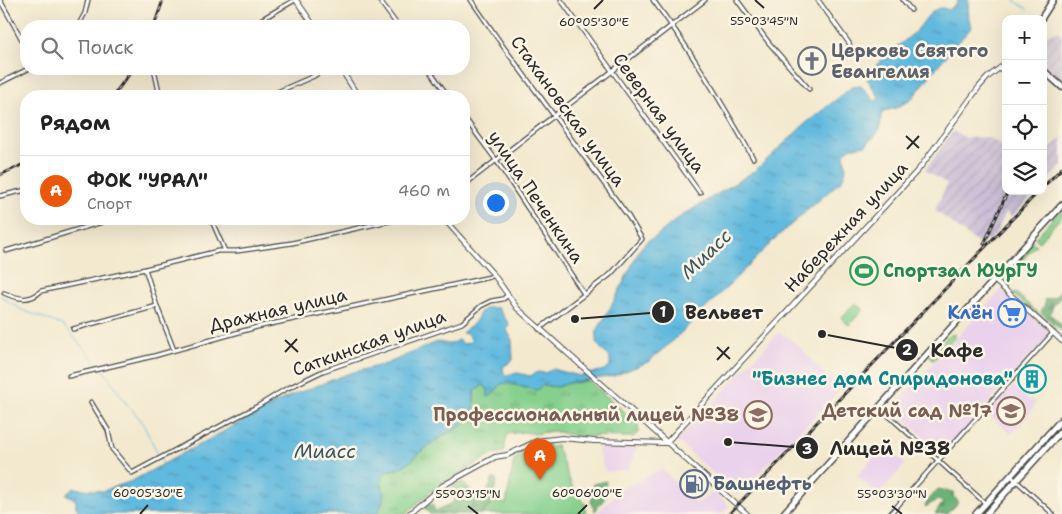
<!DOCTYPE html>
<html lang="ru">
<meta charset="utf-8">
<style>
:root{--surface:#fff;--page:#f6f6f6;--text:#222;--muted:#767676;--line:#e0e0e0;--accent:#ea580c}
body{margin:0;font-family:"Shantell Sans",sans-serif;background:var(--page);color:var(--text)}
.controls{position:absolute;right:15px;top:15px;display:grid;overflow:hidden;border-radius:10px;box-shadow:0 5px 20px #0002}
.controls button{width:45px;height:45px;display:grid;place-items:center;padding:0;border:0;border-bottom:1px solid var(--line);background:var(--surface);color:var(--text);font:25px sans-serif}
.you{position:absolute;left:495px;top:202px;width:18px;height:18px;margin:-12px;border:4px solid #fff;border-radius:50%;background:#1a73e8;box-shadow:0 0 0 8px #1a73e833}
.badge{display:grid;place-items:center;width:32px;height:32px;border-radius:50%;background:var(--accent);color:#fff;font-size:16px;font-weight:700}
.pin{position:absolute;translate:-50% -41px;filter:drop-shadow(0 1px 2px #0008)}
.pin::after{content:'';position:absolute;top:26px;width:18px;height:15px;background:inherit;clip-path:polygon(0 0,100% 0,50% 100%)}
.list{margin:0;padding:0;list-style:none}
h2{display:flex;justify-content:space-between;align-items:center;height:65px;margin:0;padding:0 20px;font-size:21px}
h2 small{font-size:16px;font-weight:400;color:var(--muted)}
.list li{display:grid;grid-template-columns:32px 1fr auto;gap:15px;align-items:center;box-sizing:border-box;height:70px;padding:0 20px;border-top:1px solid var(--line)}
.list b{display:block;font-size:19px;white-space:nowrap}
.list p{margin:0;font-size:16px;white-space:nowrap;color:var(--muted)}
.list em{font-size:16px;font-style:normal;color:var(--muted)}
.icon{flex:none;width:28px;height:28px;fill:none;stroke:currentColor;stroke-width:2;stroke-linecap:round;stroke-linejoin:round}
.map{position:relative;flex:none;width:1062px;height:514px;overflow:hidden}
.search{position:absolute;background:var(--surface);box-shadow:0 5px 20px #0002;left:20px;top:20px;width:450px;height:55px;display:flex;align-items:center;gap:12px;box-sizing:border-box;padding:0 18px;border-radius:20px;color:var(--muted);font-size:19px}
.panel{position:absolute;background:var(--surface);box-shadow:0 5px 20px #0002;left:20px;top:90px;width:450px;height:135px;border-radius:20px}
.map>svg:first-child{display:block}
.built{fill:#ead1ec}
.industrial{fill:url(#industrial-furrows)}
.grass{fill:url(#grass-tufts);stroke:#587e5c}
.forest{fill:url(#forest-firs);stroke:#4c6e52}
.green{fill:#85d08d;stroke:#587e5c}
.water{fill:url(#water-ripples);stroke:#467284}
.lines{fill:none;stroke-linecap:round;stroke-linejoin:round}
.stream{stroke:#61b9de;stroke-width:1}
.minor-casing{stroke:#494844;stroke-width:5.5}
.tertiary-casing{stroke:#494844;stroke-width:6}
.primary-casing{stroke:#494844;stroke-width:8}
.minor{stroke:#fff;stroke-width:3}
.tertiary{stroke:#fff;stroke-width:4}
.primary{stroke:#fff;stroke-width:5}
.rail-casing{stroke:#2b2b2b;stroke-width:3}
.rail{stroke:#fcf5e5;stroke-width:1;stroke-dasharray:4;stroke-linecap:butt}
.ticks{fill:none;stroke:#2b2b2b;stroke-width:2}
.labels{text-anchor:middle;dominant-baseline:central;stroke-width:5;stroke-linejoin:round;paint-order:stroke}
.worship-label{font-size:18px;font-weight:bold;fill:#5b616d;stroke:#fcf5e5;text-anchor:start}
.street-label{font-size:18px;fill:#2b2b2b;stroke:#fcf5e5}
.leisure-label{font-size:18px;font-weight:bold;fill:#27864d;stroke:#fcf5e5;text-anchor:start}
.shop-label{font-size:18px;font-weight:bold;fill:#366cbe;stroke:#fcf5e5;text-anchor:end}
.culture-label{font-size:18px;font-weight:bold;fill:#0d838f;stroke:#fcf5e5;text-anchor:end}
.education-label{font-size:18px;font-weight:bold;fill:#785e54;stroke:#fcf5e5;text-anchor:end}
.service-label{font-size:18px;font-weight:bold;fill:#4e5e75;stroke:#fcf5e5;text-anchor:start}
.water-label{font-size:19px;font-style:italic;fill:#3b5661;stroke:#fcf5e5}
.ticks-label{font-size:12px;text-anchor:middle;fill:#2b2b2b;stroke:#fcf5e5;stroke-width:5;stroke-linejoin:round;paint-order:stroke}
.leader{fill:none;stroke:#2b2b2b;stroke-width:2}
.callout-dot{fill:#2b2b2b;stroke:#fcf5e5;stroke-width:2}
.mark-label{font-size:15px;text-anchor:middle;font-weight:bold;fill:#fff}
.callout-label{font-size:19px;text-anchor:middle;font-weight:bold;fill:#2b2b2b;stroke:#fcf5e5;stroke-width:5;stroke-linejoin:round;paint-order:stroke}
</style>
<div class="map">
<svg width="1062" height="514" viewBox="0 0 1062 514">
<defs>
<pattern id="industrial-furrows" width="10" height="10" patternUnits="userSpaceOnUse" patternTransform="scale(1.25)"><rect width="10" height="10" fill="#cabfd6"/><path d="M-1 1l2-2M0 10L10 0M9 11l2-2" fill="none" stroke="#aea4b8"/></pattern>
<pattern id="grass-tufts" width="24" height="20" patternUnits="userSpaceOnUse" patternTransform="scale(1.25)"><rect width="24" height="20" fill="#85d08d"/><path d="M3 7l-1-3M5 7V3M7 7l1-3M15 17l-1-3M17 17v-4M19 17l1-3" fill="none" stroke="#6da973"/></pattern>
<pattern id="forest-firs" width="22" height="20" patternUnits="userSpaceOnUse" patternTransform="scale(1.25)"><rect width="22" height="20" fill="#6cb278"/><path d="M5 1l3.5 6h-7zM16 11l3.5 6h-7z" fill="#599163"/></pattern>
<pattern id="water-ripples" width="26" height="14" patternUnits="userSpaceOnUse" patternTransform="scale(1.25)"><rect width="26" height="14" fill="#61b9de"/><path d="M2 4q2-2 4 0t4 0M15 11q2-2 4 0t4 0" fill="none" stroke="#5097b4"/></pattern>
</defs>
<rect width="100%" height="100%" fill="#fcf5e5"/>
<filter id="ink" filterUnits="userSpaceOnUse"><feTurbulence type="fractalNoise" baseFrequency=".02" numOctaves="2"/><feDisplacementMap in="SourceGraphic" scale="10" xChannelSelector="R" yChannelSelector="G"/><feConvolveMatrix kernelMatrix="1 2 1 2 8 2 1 2 1" color-interpolation-filters="sRGB"/></filter>
<filter id="wash" filterUnits="userSpaceOnUse"><feTurbulence type="fractalNoise" baseFrequency=".0096" numOctaves="4" result="noise"/><feDisplacementMap in="SourceGraphic" scale="20" xChannelSelector="R" yChannelSelector="G"/><feGaussianBlur stdDeviation="1.12" result="paint"/><feColorMatrix in="noise" values="0 0 0 0 0 0 0 0 0 0 0 0 0 0 0 0 0 1.4 0 .05"/><feComposite in="paint" operator="in"/></filter>
<g filter="url(#wash)">
<rect width="100%" height="100%" fill="#f3e9cf"/>
<path class="built" d="M 1002,289 L 1051,334 L 942,454 L 892,408 Z
M 778,333 L 782,333 L 801,348 L 822,372 L 841,389 L 737,495 L 677,441 Z
M 1013,386 L 1029,400 L 1037,402 L 1033,406 L 1034,408 L 1011,434 L 988,414 Z
M 604,445 L 638,445 L 628,470 L 605,472 L 598,450 Z
M 884,445 L 905,464 L 878,495 L 857,476 Z
M 662,469 L 696,504 L 714,492 L 729,506 L 722,514 L 596,514 L 620,490 Z"/>
<path class="industrial" d="M 1058,31 L 1062,35 L 1062,80 L 1043,64 L 1043,37 L 1046,35 Z
M 953,131 L 966,138 L 987,137 L 1006,148 L 1006,191 L 1037,191 L 1012,217 L 1006,212 L 995,235 L 989,242 L 984,240 L 981,246 L 935,210 L 947,184 L 925,170 Z
M 1062,137 L 1062,165 L 1043,185 L 1043,156 Z"/>
<path class="grass" d="M 1062,208 L 1062,216 L 1039,242 L 1035,238 Z
M 1032,241 L 1036,245 L 1005,280 L 1001,276 Z
M 1015,292 L 1056,329 L 1054,331 L 1013,294 Z
M 954,334 L 956,336 L 933,361 L 930,355 L 948,336 Z
M 589,381 L 638,424 L 639,432 L 633,437 L 576,436 L 553,431 L 535,434 L 524,432 L 507,434 L 504,452 L 494,454 L 440,484 L 405,514 L 377,514 C 384,501 385,496 381,481 L 387,470 L 397,469 L 411,461 L 431,443 L 462,426 L 474,402 L 474,391 L 483,385 L 488,389 L 489,397 L 502,383 L 516,384 L 524,388 L 543,385 L 557,387 L 569,383 Z
M 1062,422 L 1062,427 L 1019,474 L 1017,474 L 1017,472 Z"/>
<path class="forest" d="M 1062,288 L 1062,296 L 1054,304 L 1050,314 L 1062,325 L 1062,331 L 1041,312 L 1045,304 L 1044,300 L 1056,296 Z
M 495,478 L 497,481 L 491,503 L 482,514 L 430,514 L 422,506 L 429,504 L 433,505 L 435,511 L 452,503 L 457,495 L 451,488 L 461,482 L 476,494 L 485,497 L 492,480 Z
M 606,481 L 604,499 L 595,511 L 591,502 L 594,492 L 593,484 Z
M 938,489 L 954,492 L 953,496 L 959,502 L 947,514 L 935,514 L 943,502 L 938,500 L 925,507 L 927,502 Z"/>
<path class="green" d="M 855,303 L 863,310 L 849,325 L 841,318 Z
M 538,442 L 540,444 L 547,443 L 551,448 L 556,445 L 572,486 L 585,504 L 586,514 L 483,514 C 492,502 491,502 506,504 L 514,460 Z"/>
<path class="water" d="M 958,0 L 969,0 L 968,2 L 969,20 L 972,26 L 970,29 L 940,63 L 911,100 L 893,109 L 883,111 L 881,116 L 880,130 L 866,145 L 850,148 L 844,153 L 846,170 L 842,180 L 778,236 L 676,338 L 648,362 L 614,376 L 569,383 L 557,387 L 543,385 L 537,390 C 525,388 514,384 502,383 L 491,396 L 488,397 L 488,389 L 483,385 L 474,391 L 474,412 L 469,421 L 431,443 L 411,461 L 397,469 L 387,471 L 381,481 C 385,496 384,501 377,514 L 81,514 L 76,507 L 76,500 L 66,494 L 74,488 L 103,491 L 132,481 L 285,398 L 350,373 L 386,364 L 437,342 L 450,344 L 458,340 L 464,344 L 472,341 L 468,334 L 462,333 C 465,330 468,328 472,325 C 483,315 475,306 498,308 L 509,324 L 507,330 L 512,340 L 513,360 L 503,367 L 504,375 L 518,373 L 530,376 L 538,372 L 545,373 L 553,369 L 580,376 L 604,370 L 610,366 L 610,358 L 596,343 L 597,331 L 614,301 L 640,249 L 647,241 L 654,238 L 677,219 L 756,170 L 805,124 L 852,87 L 861,86 L 875,101 L 877,101 L 879,97 L 867,79 C 878,57 901,46 918,29 C 924,22 929,12 937,9 C 941,7 945,8 948,10 L 956,5 Z"/>
<g class="lines">
<path class="stream" d="M 1014,0 L 1027,9
M 0,296 L 22,310 L 62,325 L 71,334 L 104,371 L 126,403 L 141,420 L 163,464"/>
</g>
</g>
<g filter="url(#ink)">
<g class="lines">
<defs>
<path id="minor" d="M 0,0 L 26,47
M 379,0 L 398,26
M 471,0 L 505,49 L 628,216 L 642,239 L 611,274 L 539,329
M 561,0 L 700,193
M 653,0 C 691,50 723,104 753,158
M 737,0 L 769,43 L 809,89
M 818,0 L 849,43 L 852,52
M 903,0 L 911,10
M 78,26 L 85,13 L 88,0
M 250,26 L 295,0
M 154,69 L 160,96
M 429,69 L 448,96
M 0,83 L 28,69
M 268,96 L 314,76 L 324,69
M 464,117 L 496,160 L 584,294
M 464,185 L 705,0
M 0,196 L 26,190
M 211,219 L 225,251
M 6,251 L 112,219
M 145,269 L 157,306 L 174,350
M 4,293 C 18,299 30,302 41,291 L 145,269 L 218,251 L 237,251 L 292,243 L 398,219
M 73,329 L 157,306
M 69,376 L 154,356 L 257,327 L 490,277 L 494,275
M 91,402 L 108,430 L 112,449 L 132,473 L 258,406 L 284,390 L 323,371 L 462,323 L 481,306 L 491,301 L 503,299 L 508,295
M 879,407 L 985,503
M 1011,476 L 1053,514
M 890,514 L 1053,333"/>
<path id="tertiary" d="M 296,0 L 314,26
M 341,69 L 358,96
M 444,219 L 494,275 L 517,308 L 747,514
M 994,280 L 1062,341
M 409,514 L 442,486 L 495,457 L 507,455 L 537,441 L 562,438 L 594,441 L 666,443 L 919,169 L 979,87 L 988,77 L 1006,63"/>
<path id="primary" d="M 1041,19 L 1053,0
M 1043,70 L 1062,87
M 783,514 L 1062,205
M 976,514 L 1062,419
M 986,514 L 1062,430"/>
</defs>
<use href="#minor" class="minor-casing"/>
<use href="#tertiary" class="tertiary-casing"/>
<use href="#primary" class="primary-casing"/>
<use href="#minor" class="minor"/>
<use href="#tertiary" class="tertiary"/>
<use href="#primary" class="primary"/>
<defs>
<path id="rail" d="M 154,26 L 163,0
M 113,96 L 133,69
M 0,175 L 26,163
M 1043,187 L 1062,168
M 984,244 L 1008,191
M 729,514 L 1039,191"/>
</defs>
<use href="#rail" class="rail-casing"/>
<use href="#rail" class="rail"/>
</g>
</g>
<path class="ticks" d="M 755,0 L 764,8M 594,9 L 603,0M 906,136 L 919,148M 907,149 L 919,136M 285,340 L 298,352M 717,347 L 730,359M 285,352 L 297,339M 717,360 L 729,347M 468,506 L 478,514M 892,506 L 902,514M 140,514 L 148,505M 578,514 L 587,505"/>
<defs>
<symbol id="church-ring" viewBox="-11 -11 22 22"><circle r="9.5" fill="#fcf5e5" stroke="#6b7280" stroke-width="1.5"/><path d="M-1.2-6h2.4v3.5h3.3v2.4h-3.3V6h-2.4V-.1h-3.3v-2.4h3.3Z" fill="#6b7280"/></symbol>
<symbol id="stadium-ring" viewBox="-11 -11 22 22"><circle r="9.5" fill="#fcf5e5" stroke="#2e9e5b" stroke-width="1.5"/><path d="M0-5a6.5 5 0 1 0 0 10a6.5 5 0 1 0 0-10ZM-3.5-1.8h7v3.6h-7Z" fill="#2e9e5b"/></symbol>
<symbol id="supermarket-ring" viewBox="-11 -11 22 22"><circle r="9.5" fill="#fcf5e5" stroke="#3f7fe0" stroke-width="1.5"/><path d="M-6-5.5h2.5l.6 2H6L4.5 2H-2.5L-4.4-4H-6ZM-1.5 3.2a1.3 1.3 0 1 0 .1 0ZM3 3.2a1.3 1.3 0 1 0 .1 0Z" fill="#3f7fe0"/></symbol>
<symbol id="building-ring" viewBox="-11 -11 22 22"><circle r="9.5" fill="#fcf5e5" stroke="#0f9aa8" stroke-width="1.5"/><path d="M-4-6H4V6H1V3H-1V6H-4ZM-2.5-4.3h1.7v1.8h-1.7ZM.8-4.3h1.7v1.8H.8ZM-2.5-1h1.7V.8h-1.7ZM.8-1h1.7V.8H.8Z" fill="#0f9aa8"/></symbol>
<symbol id="school-ring" viewBox="-11 -11 22 22"><circle r="9.5" fill="#fcf5e5" stroke="#8d6e63" stroke-width="1.5"/><path d="M0-5L7-2L0 1L-7-2ZM-4 1L0 2.5L4 1V4Q0 6-4 4Z" fill="#8d6e63"/></symbol>
<symbol id="university-ring" viewBox="-11 -11 22 22"><circle r="9.5" fill="#fcf5e5" stroke="#8d6e63" stroke-width="1.5"/><path d="M0-5L7-2L0 1L-7-2ZM-4 1L0 2.5L4 1V4Q0 6-4 4Z" fill="#8d6e63"/></symbol>
<symbol id="fuel-ring" viewBox="-11 -11 22 22"><circle r="9.5" fill="#fcf5e5" stroke="#5c6f8a" stroke-width="1.5"/><path d="M-5.5-6h7V0h2V4h1.3V-2.5L3-4.5l.8-.8L6-3V5H2.5V1h-1V6h-7ZM-4.2-4.7v3.2H.2V-4.7Z" fill="#5c6f8a"/></symbol>
</defs>
<g fill-rule="evenodd">
<use href="#church-ring" x="796" y="45" width="32" height="32"/>
<use href="#stadium-ring" x="848" y="255" width="32" height="32"/>
<use href="#supermarket-ring" x="996" y="297" width="32" height="32"/>
<use href="#building-ring" x="1016" y="363" width="32" height="32"/>
<use href="#school-ring" x="995" y="395" width="32" height="32"/>
<use href="#university-ring" x="742" y="399" width="32" height="32"/>
<use href="#fuel-ring" x="678" y="468" width="32" height="32"/>
</g>
<g class="labels">
<g class="worship-label">
<text x="831" y="51">Церковь Святого<tspan x="831" dy="21">Евангелия</tspan></text>
</g>
<g class="street-label">
<text transform="translate(568 111) rotate(54)">Стахановская улица</text>
<text transform="translate(659 113) rotate(54)">Северная улица</text>
<text transform="translate(536 197) rotate(56)">улица Печенкина</text>
<text transform="translate(846 227) rotate(-47)">Набережная улица</text>
<text transform="translate(278 310) rotate(-13)">Дражная улица</text>
<text transform="translate(369 343) rotate(-20)">Саткинская улица</text>
</g>
<g class="leisure-label">
<text x="883" y="271">Спортзал ЮУрГУ</text>
</g>
<g class="shop-label">
<text x="993" y="313">Клён</text>
</g>
<g class="culture-label">
<text x="1013" y="379">"Бизнес дом Спиридонова"</text>
</g>
<g class="education-label">
<text x="992" y="411">Детский сад №17</text>
<text x="739" y="415">Профессиональный лицей №38</text>
</g>
<g class="service-label">
<text x="713" y="484">Башнефть</text>
</g>
<g class="water-label">
<text transform="translate(706 254) rotate(-44)">Миасс</text>
<text x="325" y="451">Миасс</text>
</g>
</g>
<g class="ticks-label">
<text x="764" y="25">55°03'45"N</text>
<text x="594" y="26">60°05'30"E</text>
<text x="148" y="497">60°05'30"E</text>
<text x="587" y="497">60°06'00"E</text>
<text x="468" y="498">55°03'15"N</text>
<text x="892" y="498">55°03'30"N</text>
</g>
<path class="leader" d="M575 319L663 312M822 334L907 350M728 442L807 448"/>
<g class="callout-dot">
<circle cx="575" cy="319" r="5"/>
<circle cx="822" cy="334" r="5"/>
<circle cx="728" cy="442" r="5"/>
<circle cx="663" cy="312" r="12"/>
<circle cx="907" cy="350" r="12"/>
<circle cx="807" cy="448" r="12"/>
</g>
<g class="mark-label">
<text x="663" y="317">1</text>
<text x="907" y="355">2</text>
<text x="807" y="454">3</text>
</g>
<g class="callout-label">
<text x="724" y="319">Вельвет</text>
<text x="957" y="357">Кафе</text>
<text x="890" y="455">Лицей №38</text>
</g>
</svg>
<div class="controls">
<button>+</button>
<button>−</button>
<button><svg class="icon" aria-label="locate" viewBox="0 0 24 24"><circle cx="12" cy="12" r="6"/><path d="M12 2v4M12 18v4M2 12h4M18 12h4"/></svg></button>
<button><svg class="icon" aria-label="layers" viewBox="0 0 24 24"><path d="M12 4l9 5-9 5-9-5zM3 14l9 5 9-5"/></svg></button>
</div>
<div class="you"></div>
<div class="pin badge" style="left:540px;top:480px">A</div>
<div class="search"><svg class="icon" aria-label="search" viewBox="0 0 24 24"><circle cx="10" cy="10" r="6"/><path d="M15 15l6 6"/></svg>Поиск</div>
<section class="panel">
<h2>Рядом<small></small></h2>
<ul class="list">
<li><span class="badge">A</span><div><b>ФОК &quot;УРАЛ&quot;</b><p>Спорт</p></div><em>460 m</em></li>
</ul>
</section>
</div>
